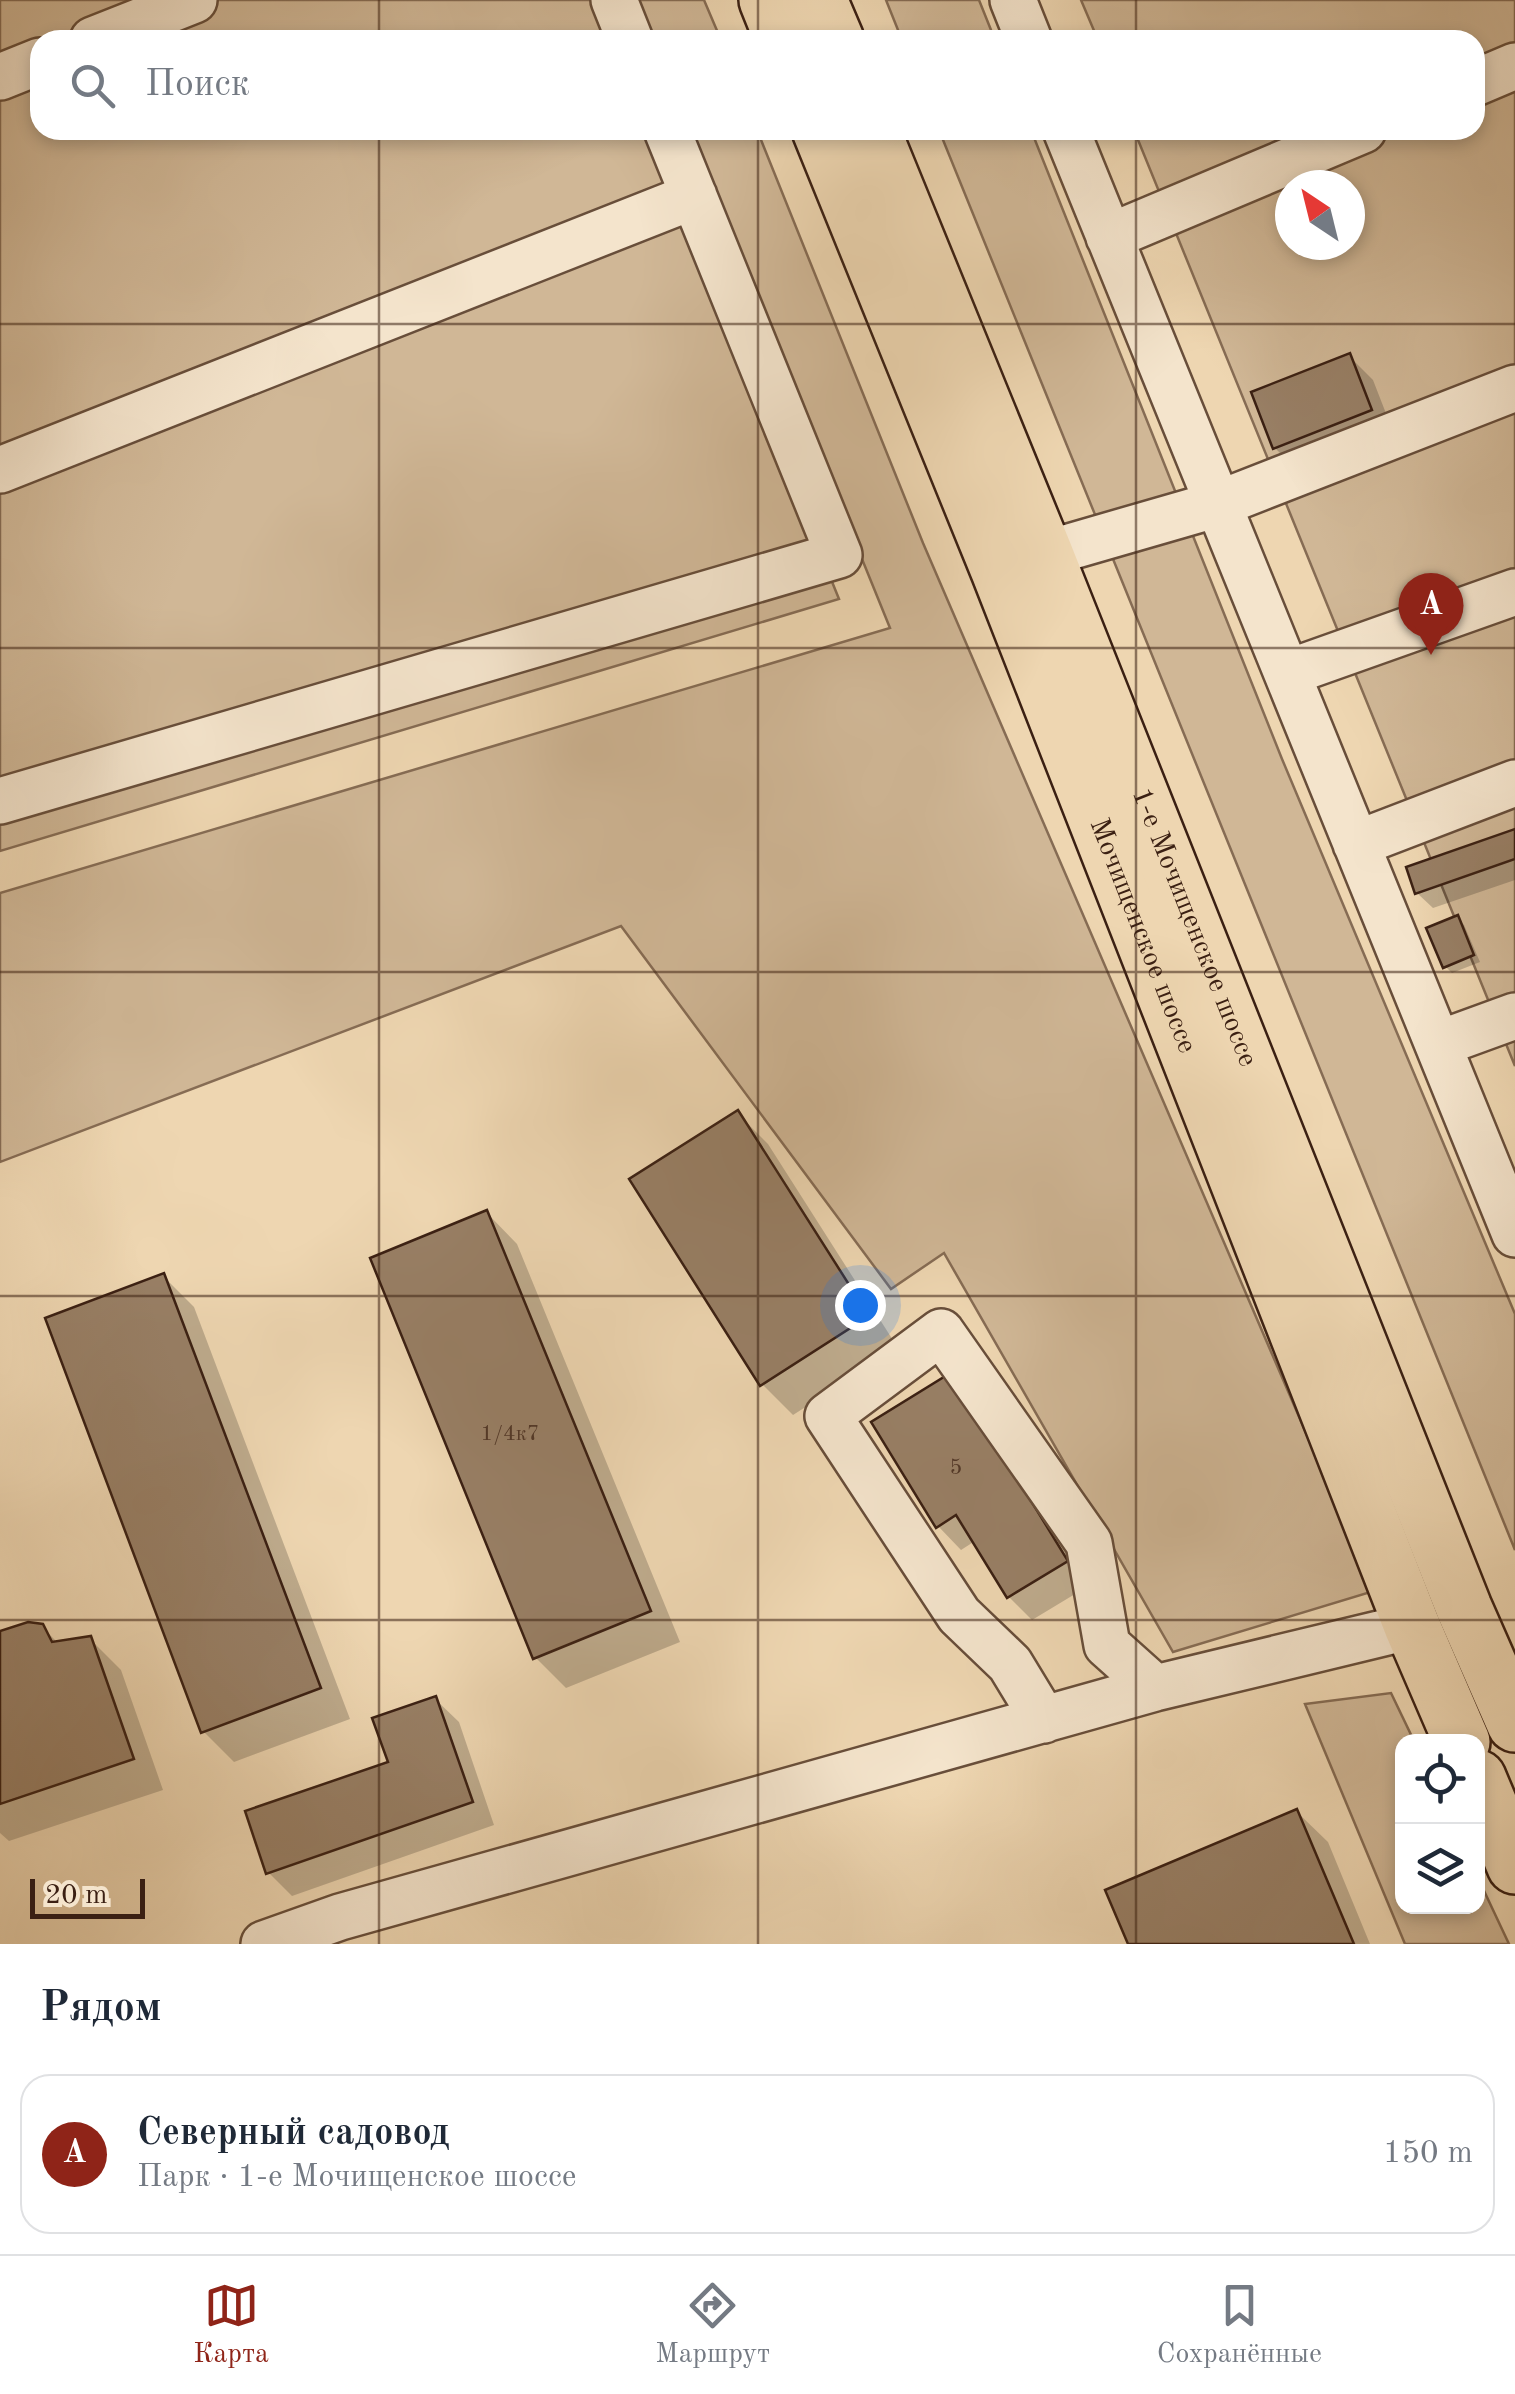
<!DOCTYPE html>
<html lang="ru">
<meta charset="utf-8">
<style>
:root{--surface:#fff;--page:#f6f6f7;--text:#1f2937;--muted:#747a83;--line:#e0e1e3;--accent:#8f2418}
body{margin:0;font-family:"Old Standard TT",serif;background:var(--page);color:var(--text)}
.controls{position:absolute;right:30px;bottom:30px;display:grid;overflow:hidden;border-radius:20px;box-shadow:0 5px 15px #0003}
.controls button{width:90px;height:90px;display:grid;place-items:center;padding:0;border:0;border-bottom:2px solid var(--line);background:var(--surface);color:var(--text);font:50px sans-serif}
.compass{position:absolute;left:1275px;top:170px;width:90px;height:90px;border-radius:50%;background:var(--surface);box-shadow:0 5px 15px #0003;rotate:325deg}
.scale{position:absolute;left:30px;bottom:25px;width:115px;box-sizing:border-box;padding-left:10px;border:5px solid #3b2013;border-top:0;font-size:28px;line-height:35px;white-space:nowrap;color:#3b2013;-webkit-text-stroke:8px #f4e4cc;paint-order:stroke}
.you{position:absolute;left:860px;top:1305px;width:35px;height:35px;margin:-25px;border:8px solid #fff;border-radius:50%;background:#1a73e8;box-shadow:0 0 0 15px #1a73e833}
.badge{display:grid;place-items:center;width:65px;height:65px;border-radius:50%;background:var(--accent);color:#fff;font-size:32px;font-weight:700}
.pin{position:absolute;translate:-50% -82px;filter:drop-shadow(0 2px 5px #0008)}
.pin::after{content:'';position:absolute;top:52px;width:35px;height:30px;background:inherit;clip-path:polygon(0 0,100% 0,50% 100%)}
.list{margin:0;padding:0;list-style:none}
h2{display:flex;justify-content:space-between;align-items:center;height:130px;margin:0;padding:0 40px;font-size:42px}
h2 small{font-size:32px;font-weight:400;color:var(--muted)}
.list li{display:grid;grid-template-columns:65px 1fr auto;gap:30px;align-items:center;box-sizing:border-box;height:160px;margin:0 20px 20px;padding:0 20px;border:2px solid var(--line);border-radius:30px}
.list b{display:block;font-size:38px;white-space:nowrap}
.list p{margin:0;font-size:32px;white-space:nowrap;color:var(--muted)}
.list em{font-size:32px;font-style:normal;color:var(--muted)}
.icon{flex:none;width:55px;height:55px;fill:none;stroke:currentColor;stroke-width:2;stroke-linecap:round;stroke-linejoin:round}
.map{position:relative;flex:none;width:1515px;height:1944px;overflow:hidden}
.search{position:absolute;background:var(--surface);box-shadow:0 5px 15px #0003;left:30px;right:30px;top:30px;height:110px;display:flex;align-items:center;gap:25px;box-sizing:border-box;padding:0 35px;border-radius:30px;color:var(--muted);font-size:38px}
.sheet{height:310px;background:var(--surface)}
nav{display:flex;justify-content:space-around;align-items:center;box-sizing:border-box;height:140px;border-top:2px solid var(--line);background:var(--surface);font-size:28px;color:var(--muted)}
nav a{display:grid;justify-items:center;gap:5px}
nav .on{color:var(--accent)}
.map>svg:first-child{display:block}
.green{fill:#d0b796;stroke:#866c54;stroke-width:2.5;fill-rule:evenodd}
.shadow{fill:#0003}
.building{fill:#987f65;stroke:#3b2013;stroke-width:2.5}
.lines{fill:none;stroke-linecap:round;stroke-linejoin:round}
.minor-casing{stroke:#684e3a;stroke-width:50}
.major-casing{stroke:#3b2013;stroke-width:60}
.minor{stroke:#f4e4cc;stroke-width:45}
.major{stroke:#eed6b1;stroke-width:55}
.grid{fill:none;stroke:#3b2013;stroke-width:2.5;stroke-opacity:0.55}
.labels{text-anchor:middle;dominant-baseline:central;stroke-width:8;stroke-linejoin:round;paint-order:stroke}
.number-label{font-size:22px;fill:#523828}
.street-label{font-size:28px;fill:#3b2013;stroke:#f4e4cc}
</style>
<div class="map">
<svg width="1515" height="1944" viewBox="0 0 1515 1944">
<rect width="100%" height="100%" fill="#eed6b1"/>
<filter id="stains"><feTurbulence type="fractalNoise" baseFrequency=".002" numOctaves="4"/><feColorMatrix values="0 0 0 0 .2 0 0 0 0 .09 0 0 0 0 .02 0 0 0 .5 -.17"/></filter>
<radialGradient id="worn" r=".72"><stop offset=".6" stop-color="#630" stop-opacity="0"/><stop offset="1" stop-color="#630" stop-opacity=".3"/></radialGradient>
<path class="green" d="M 0,0 L 596,0 L 612,40 L 40,40 L 40,130 L 649,130 L 839,599 L 0,851 Z
M 635,0 L 704,0 L 721,40 L 652,40 Z
M 886,0 L 979,0 L 995,40 L 902,40 Z
M 1081,0 L 1515,0 L 1515,1066 L 1134,130 L 1475,130 L 1475,40 L 1098,40 ZM 1290,185 L 1350,185 L 1350,245 L 1290,245 Z
M 688,130 L 757,130 L 923,543 L 1374,1591 L 1173,1652 L 944,1253 L 891,1289 L 621,926 L 0,1162 L 0,893 L 890,628 Z
M 939,130 L 1031,130 L 1282,759 L 1515,1314 L 1515,1550 Z
M 1391,1693 L 1414,1741 L 1402,1742 L 1402,1906 L 1478,1906 L 1478,1878 L 1509,1944 L 1405,1944 L 1305,1704 Z"/>
<path class="shadow" d="M 1349,356 L 1373,380 L 1394,434 L 1298,471 L 1275,448 Z
M 1515,832 L 1515,880 L 1433,908 L 1417,893 Z
M 1457,918 L 1464,925 L 1480,962 L 1452,973 L 1445,966 Z
M 737,1113 L 768,1144 L 898,1348 L 793,1415 L 762,1384 Z
M 487,1213 L 517,1244 L 680,1642 L 566,1688 L 535,1657 Z
M 163,1276 L 194,1307 L 350,1719 L 234,1762 L 204,1732 Z
M 975,1398 L 1090,1585 L 1032,1620 L 1009,1597 L 975,1541 L 961,1550 L 938,1526 Z
M 42,1627 L 59,1644 L 90,1639 L 121,1670 L 163,1790 L 9,1841 L 0,1833 L 0,1634 Z
M 435,1699 L 459,1722 L 494,1825 L 292,1896 L 269,1873 L 391,1763 Z
M 1297,1812 L 1328,1842 L 1370,1944 L 1130,1944 Z"/>
<path class="building" d="M 1350,353 L 1372,410 L 1273,449 L 1251,392 Z
M 1515,829 L 1515,859 L 1415,894 L 1406,867 Z
M 1458,915 L 1474,955 L 1443,968 L 1426,928 Z
M 738,1110 L 869,1316 L 760,1386 L 629,1179 Z
M 487,1210 L 651,1611 L 533,1659 L 370,1258 Z
M 164,1273 L 321,1688 L 201,1733 L 45,1318 Z
M 952,1372 L 1068,1561 L 1007,1598 L 956,1515 L 936,1528 L 871,1422 Z
M 28,1622 L 43,1624 L 52,1642 L 91,1636 L 134,1759 L 0,1804 L 0,1631 Z
M 436,1696 L 473,1802 L 266,1874 L 245,1811 L 388,1762 L 372,1718 Z
M 1297,1809 L 1354,1944 L 1128,1944 L 1105,1890 Z"/>
<g class="lines">
<defs>
<path id="minor" d="M 614,0 L 630,40
M 1013,0 L 1029,40
M 93,40 L 194,0
M 0,77 L 40,61
M 1475,83 L 1515,66
M 1066,130 L 1515,1234
M 1109,237 L 1363,130
M 0,470 L 694,196
M 1045,554 L 1218,504 L 1515,388
M 1287,673 L 1515,592
M 0,801 L 839,555 L 667,130
M 1356,844 L 1515,783
M 1438,1044 L 1515,1016
M 1044,1720 L 1010,1664 L 959,1615 L 828,1416 L 941,1332 L 1089,1543 L 1107,1645 L 1155,1688
M 264,1944 L 340,1917 L 1155,1688 L 1412,1626"/>
<g id="major">
<path d="M 767,0 L 783,40"/>
<path d="M 819,0 L 836,40"/>
<path id="s1" d="M 820,130 L 999,571 L 1412,1626 L 1462,1742"/>
<path id="s2" d="M 872,130 L 1045,554 L 1464,1608 L 1515,1724"/>
<path d="M 1478,1778 L 1515,1866"/>
</g>
</defs>
<use href="#minor" class="minor-casing"/>
<use href="#major" class="major-casing"/>
<use href="#minor" class="minor"/>
<use href="#major" class="major"/>
</g>
<path class="grid" d="M 379,0 L 379,40M 758,0 L 758,40M 1136,0 L 1136,40M 379,130 L 379,1944M 758,130 L 758,1944M 1136,130 L 1136,1944M 0,324 L 1515,324M 0,648 L 1515,648M 0,972 L 1515,972M 0,1296 L 1515,1296M 0,1620 L 1515,1620"/>
<g class="labels">
<g class="number-label">
<text x="510" y="1434">1/4к7</text>
<text x="956" y="1468">5</text>
</g>
<g class="street-label">
<text stroke="none"><textPath href="#s2" startOffset="860">1-е Мочищенское шоссе</textPath></text>
<text stroke="none"><textPath href="#s1" startOffset="868">Мочищенское шоссе</textPath></text>
</g>
</g>
<rect width="100%" height="100%" filter="url(#stains)"/>
<rect width="100%" height="100%" fill="url(#worn)"/>
</svg>
<div class="controls">
<button><svg class="icon" aria-label="locate" viewBox="0 0 24 24"><circle cx="12" cy="12" r="6"/><path d="M12 2v4M12 18v4M2 12h4M18 12h4"/></svg></button>
<button><svg class="icon" aria-label="layers" viewBox="0 0 24 24"><path d="M12 4l9 5-9 5-9-5zM3 14l9 5 9-5"/></svg></button>
</div>
<svg class="compass" viewBox="-18 -18 36 36"><path d="M0-13l5 13h-10z" fill="#e53935"/><path d="M0 13l5-13h-10z" fill="#747a83"/></svg>
<div class="scale">20 m</div>
<div class="you"></div>
<div class="pin badge" style="left:1431px;top:655px">A</div>
<div class="search"><svg class="icon" aria-label="search" viewBox="0 0 24 24"><circle cx="10" cy="10" r="6"/><path d="M15 15l6 6"/></svg>Поиск</div>
</div>
<section class="sheet">
<h2>Рядом<small></small></h2>
<ul class="list">
<li><span class="badge">A</span><div><b>Северный садовод</b><p>Парк · 1-е Мочищенское шоссе</p></div><em>150 m</em></li>
</ul>
</section>
<nav>
<a class="on"><svg class="icon" aria-label="map" viewBox="0 0 24 24"><path d="M3 6l6-2 6 2 6-2v14l-6 2-6-2-6 2zM9 4v14M15 6v14"/></svg>Карта</a>
<a><svg class="icon" aria-label="directions" viewBox="0 0 24 24"><path d="M12 3l9 9-9 9-9-9zM9 14v-3h6M13 9l2 2-2 2"/></svg>Маршрут</a>
<a><svg class="icon" aria-label="saved" viewBox="0 0 24 24"><path d="M7 4h10v16l-5-4-5 4z"/></svg>Сохранённые</a>
</nav>
